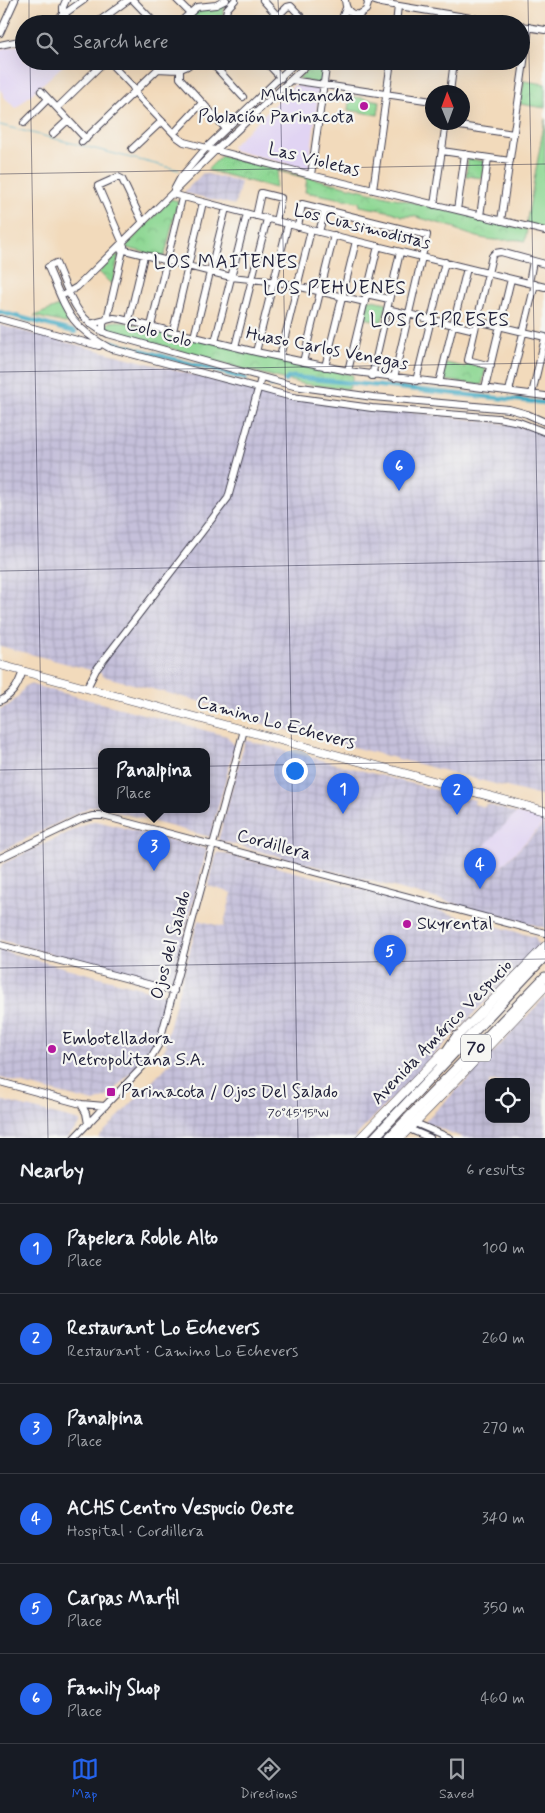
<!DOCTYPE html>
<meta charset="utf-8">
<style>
:root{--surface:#171b24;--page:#242831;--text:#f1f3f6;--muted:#9ea1a6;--line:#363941;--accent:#2563eb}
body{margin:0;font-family:Mynerve,sans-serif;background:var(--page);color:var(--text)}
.controls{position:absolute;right:15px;bottom:15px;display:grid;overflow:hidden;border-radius:10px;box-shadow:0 5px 20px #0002}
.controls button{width:45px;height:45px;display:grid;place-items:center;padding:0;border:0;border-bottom:1px solid var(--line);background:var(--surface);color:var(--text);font:25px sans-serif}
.compass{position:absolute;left:425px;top:85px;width:45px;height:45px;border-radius:50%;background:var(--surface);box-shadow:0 5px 20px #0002;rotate:359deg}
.you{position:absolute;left:294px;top:770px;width:18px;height:18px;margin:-12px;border:4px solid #fff;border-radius:50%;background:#1a73e8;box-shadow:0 0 0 8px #1a73e833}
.badge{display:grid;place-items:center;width:32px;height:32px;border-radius:50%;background:var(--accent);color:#fff;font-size:16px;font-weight:700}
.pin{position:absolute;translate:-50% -41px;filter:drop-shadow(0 1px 2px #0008)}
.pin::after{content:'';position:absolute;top:26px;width:18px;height:15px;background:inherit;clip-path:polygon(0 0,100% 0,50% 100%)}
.popup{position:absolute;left:98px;top:748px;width:112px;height:65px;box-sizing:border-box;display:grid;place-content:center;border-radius:10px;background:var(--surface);filter:drop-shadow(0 1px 4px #0005);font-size:16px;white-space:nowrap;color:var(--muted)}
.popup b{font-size:19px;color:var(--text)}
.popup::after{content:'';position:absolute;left:50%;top:100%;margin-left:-10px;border:10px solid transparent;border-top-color:var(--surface)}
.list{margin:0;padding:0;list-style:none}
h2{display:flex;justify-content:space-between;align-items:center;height:65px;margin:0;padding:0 20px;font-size:21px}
h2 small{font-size:16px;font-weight:400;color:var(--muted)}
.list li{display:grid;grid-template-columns:32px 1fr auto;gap:15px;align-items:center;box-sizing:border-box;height:90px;padding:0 20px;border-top:1px solid var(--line)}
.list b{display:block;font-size:19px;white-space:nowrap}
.list p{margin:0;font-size:16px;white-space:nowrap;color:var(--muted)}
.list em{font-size:16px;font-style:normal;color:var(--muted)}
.icon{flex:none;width:28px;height:28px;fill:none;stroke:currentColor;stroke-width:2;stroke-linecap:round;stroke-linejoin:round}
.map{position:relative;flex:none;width:545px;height:1138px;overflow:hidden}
.search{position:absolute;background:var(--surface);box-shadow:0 5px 20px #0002;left:15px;right:15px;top:15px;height:55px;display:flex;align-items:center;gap:12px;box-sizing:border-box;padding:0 18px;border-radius:28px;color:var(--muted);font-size:19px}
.sheet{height:605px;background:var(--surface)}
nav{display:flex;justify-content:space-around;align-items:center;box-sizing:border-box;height:70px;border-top:1px solid var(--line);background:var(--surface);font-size:14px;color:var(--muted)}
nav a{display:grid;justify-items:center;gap:2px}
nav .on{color:var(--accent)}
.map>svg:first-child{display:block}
.built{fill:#e1d4f3}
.industrial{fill:url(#industrial-grid);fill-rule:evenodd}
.park{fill:url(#park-crowns);stroke:#587c67}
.garden{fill:#8dd793;stroke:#587c67}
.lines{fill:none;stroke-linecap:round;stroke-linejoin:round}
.stream{stroke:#44abc4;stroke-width:1}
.canal{stroke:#44abc4;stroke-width:4.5}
.minor-casing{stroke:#413e4e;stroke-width:8}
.major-casing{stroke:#413e4e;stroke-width:9}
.highway-casing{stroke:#413e4e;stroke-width:11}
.minor{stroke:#fff;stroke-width:6}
.major{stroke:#fff;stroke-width:8}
.highway{stroke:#fff;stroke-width:9}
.ticks{fill:none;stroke:#22223b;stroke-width:1;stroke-opacity:0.45}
.poi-dot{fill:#b5179e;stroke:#f6f6f2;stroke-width:2}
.labels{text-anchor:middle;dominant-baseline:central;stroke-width:4.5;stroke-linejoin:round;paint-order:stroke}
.shield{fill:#f6f6f2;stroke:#626272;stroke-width:1}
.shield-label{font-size:16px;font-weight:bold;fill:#22223b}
.poi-label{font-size:18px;fill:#22223b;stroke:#f6f6f2;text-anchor:start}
.street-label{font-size:18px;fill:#22223b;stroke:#f6f6f2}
.neighbourhood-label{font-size:19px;letter-spacing:1px;fill:#22223b;stroke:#f6f6f2}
.ticks-label{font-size:12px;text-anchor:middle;fill:#22223b;stroke:#f6f6f2;stroke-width:4.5;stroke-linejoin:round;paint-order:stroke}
</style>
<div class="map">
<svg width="545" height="1138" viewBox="0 0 545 1138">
<defs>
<pattern id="industrial-grid" width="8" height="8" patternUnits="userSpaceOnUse" patternTransform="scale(1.25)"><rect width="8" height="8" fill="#c5c0da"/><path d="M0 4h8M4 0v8" fill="none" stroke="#a9a5bc"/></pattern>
<pattern id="park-crowns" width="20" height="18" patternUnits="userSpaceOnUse" patternTransform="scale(1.25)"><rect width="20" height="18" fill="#8dd793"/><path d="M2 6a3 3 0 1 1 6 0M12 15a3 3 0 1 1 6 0" fill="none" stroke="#79b880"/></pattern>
</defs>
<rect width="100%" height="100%" fill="#f6f6f2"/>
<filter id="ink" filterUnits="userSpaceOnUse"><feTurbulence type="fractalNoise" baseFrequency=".02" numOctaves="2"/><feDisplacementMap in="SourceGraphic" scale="10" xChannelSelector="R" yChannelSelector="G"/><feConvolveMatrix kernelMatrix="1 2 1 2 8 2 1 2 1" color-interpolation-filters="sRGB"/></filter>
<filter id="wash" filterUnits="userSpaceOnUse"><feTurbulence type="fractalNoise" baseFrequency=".0096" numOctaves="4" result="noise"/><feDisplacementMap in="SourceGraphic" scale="20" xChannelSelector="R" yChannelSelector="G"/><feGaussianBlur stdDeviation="1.12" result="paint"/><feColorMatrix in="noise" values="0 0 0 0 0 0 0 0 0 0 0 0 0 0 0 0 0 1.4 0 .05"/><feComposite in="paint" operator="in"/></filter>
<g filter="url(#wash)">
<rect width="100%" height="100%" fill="#f2dabb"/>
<path class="built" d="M 24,44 L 24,61 L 68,61 L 16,108 L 5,98 L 0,89 L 0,49 Z
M 294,85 L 319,89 L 309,168 L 307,169 L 233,150 L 232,146 Z
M 516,813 L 545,820 L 545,822 L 496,872 L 485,912 L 465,906 L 475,866 L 466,864 Z"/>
<path class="industrial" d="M 203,173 L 241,182 L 235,205 L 185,193 L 185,191 Z
M 0,325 L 264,393 L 507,424 L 535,430 L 545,434 L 545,797 L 226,714 L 229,709 L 102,676 L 101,673 L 83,668 L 0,646 Z
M 29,684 L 227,736 L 235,746 L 210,837 L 110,810 L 206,810 L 206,752 L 102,752 L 101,808 L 95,806 L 90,807 L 0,852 L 0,709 L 9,705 L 18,697 L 25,686 Z
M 245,740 L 475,800 L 474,804 L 485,807 L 486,804 L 516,813 L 467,864 L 496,872 L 545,823 L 545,928 L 218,840 Z
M 97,821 L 207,849 L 171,987 L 0,940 L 0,871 L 2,864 L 88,823 Z
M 217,852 L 331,881 L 535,937 L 539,946 L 354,1138 L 98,1138 L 170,1063 L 172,1057 L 162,1053 L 167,1045 L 165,1043 L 198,920 L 223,927 L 232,893 L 208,886 Z
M 0,950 L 166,995 L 167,997 L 158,1033 L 148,1055 L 107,1097 L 94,1102 L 0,1078 Z
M 545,997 L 545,1138 L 463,1138 L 424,1122 L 470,1077 ZM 489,1082 L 526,1082 L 526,1119 L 489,1119 Z
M 0,1100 L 80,1121 L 80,1124 L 67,1138 L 0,1138 Z"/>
<path class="park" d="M 230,0 L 232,0 L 224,8 L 221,24 L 183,24 C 189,18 194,10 203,8 C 216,5 219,10 230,0 Z
M 317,61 L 325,61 L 322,85 L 298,79 Z
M 524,81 L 545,84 L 545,108 L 520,104 Z
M 221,156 L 527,230 L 525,241 C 515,238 504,241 494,240 C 480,239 469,234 456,230 L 456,228 L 413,216 L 402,216 L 392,212 L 360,206 L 359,202 L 305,192 L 307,178 L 278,171 L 275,188 L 207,170 Z
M 468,159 L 485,161 L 482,178 L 466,176 Z
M 171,199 L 178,201 L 165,255 L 163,257 L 127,248 L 126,246 Z
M 118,254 L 119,254 L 112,285 L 99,272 Z
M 368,299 L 387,303 L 382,322 L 364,318 Z
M 59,306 L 69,324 L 34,316 Z
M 119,321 L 353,375 L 349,389 L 303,384 L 235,367 L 106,329 L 106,326 L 110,322 Z
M 446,363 L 465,367 L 468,364 L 486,367 L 482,385 L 443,380 Z"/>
<path class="garden" d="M 350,96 L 380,101 L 378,115 L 348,110 Z
M 545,119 L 545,229 L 526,225 Z"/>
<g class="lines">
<path class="stream" d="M 0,125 L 179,170"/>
<path class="canal" d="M 0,312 L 75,332
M 112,342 L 246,379
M 285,381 L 288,378 L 293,377 L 545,403
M 271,385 L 280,386"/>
</g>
</g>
<g filter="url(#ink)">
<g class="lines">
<defs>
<path id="minor" d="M 66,0 L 63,7 L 63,13 L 72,24
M 133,0 L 156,24
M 177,0 L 190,13
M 263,0 L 285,24
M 345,0 C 346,13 355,19 366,10 L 368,4 L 367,0
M 372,0 L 381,3 L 507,24
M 278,16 L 287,7 L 291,6 L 308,24
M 50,24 L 84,0
M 95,24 L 128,0
M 178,24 L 197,7 L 216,5 L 226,0
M 224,24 L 227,9 L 235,0
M 336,24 L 342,18 L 346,8
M 350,24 L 360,15
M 396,24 L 398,6
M 459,24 L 460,16
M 521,26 L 545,30
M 0,33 L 15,0
M 0,45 L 24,40
M 108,61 L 132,86 L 138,96 L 177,137 L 184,142 L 311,175 L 545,231
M 210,61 L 243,97
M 265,61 L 281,78
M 158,69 C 173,70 183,72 194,61
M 180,70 L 180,78 L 226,129
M 291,80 L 432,101
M 41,91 L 86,139
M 450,92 L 454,61
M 57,108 L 105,61
M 24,123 L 48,99
M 446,124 L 514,134
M 174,133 L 202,103
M 53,134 L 68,120
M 82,142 L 158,69 L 159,61
M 132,149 L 162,121
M 442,151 L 510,161
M 311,175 L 327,61
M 174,190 L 181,177 L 206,148 L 297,61
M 373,190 L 391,61
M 172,194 L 311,230 L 545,287
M 434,205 L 446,122
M 457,210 L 465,154
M 256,216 L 261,193 L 281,198 L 276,221
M 480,216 L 488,158
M 501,221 L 529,27
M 298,227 L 302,204 L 427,235 L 394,378
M 319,232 L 325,210
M 124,246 L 98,186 L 118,177 L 122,179 L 143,223
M 117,248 L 231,277 L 279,282 L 365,302
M 529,283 L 533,261
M 65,294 L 77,287 L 216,150 L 311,61
M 366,294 L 389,299
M 387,309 L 475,330
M 0,319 L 99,346
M 129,320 L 144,256
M 477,321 L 545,337
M 90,324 L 114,318 L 121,319 L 256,352 L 348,371 L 545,396
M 151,326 L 182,198
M 173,331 L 203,202
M 103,332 L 103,323 L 107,319 L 123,250
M 194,337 L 226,208
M 215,342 L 247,214
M 235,347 L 267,219
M 109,348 L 292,397 L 372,408 L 498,418 L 519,422 L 545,432
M 111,349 C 68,326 66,308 48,267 L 56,263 C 69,293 76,321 108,334 L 294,386 L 373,397 L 509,409 L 527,414 L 545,422
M 256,352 L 288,224
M 280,357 L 311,230
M 303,362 L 334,235
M 491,366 L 468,360 L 492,256 L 495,253 L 501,252 L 545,264
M 325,367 L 356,241
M 348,371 L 378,246
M 372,376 L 400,252
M 416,381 L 445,262
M 439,383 L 467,268
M 485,388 L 511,279
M 509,391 L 535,284
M 532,394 L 545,338
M 87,688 L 96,670 L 228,498 L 261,378
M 0,701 C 14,694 18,685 23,671
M 0,858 L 82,819 L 94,816 L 103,816 L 545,933
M 0,945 L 174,991
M 0,1082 L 81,1104 L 105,1106
M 81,1104 L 86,1113 L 88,1124
M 415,1123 L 450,1138
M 409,1129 L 430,1138
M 74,1138 L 150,1059 L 159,1044 L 244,730"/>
<path id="major" d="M 0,665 L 545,811
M 454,1040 L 545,946
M 482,1053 L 545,987
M 360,1138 L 443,1052
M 400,1138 L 473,1063"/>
<path id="highway" d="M 440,1061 L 457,1036
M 466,1066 L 486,1048
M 374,1138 L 545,956
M 389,1138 L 545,977"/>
</defs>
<use href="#minor" class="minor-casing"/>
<use href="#major" class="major-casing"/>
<use href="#highway" class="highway-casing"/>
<use href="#minor" class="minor"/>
<use href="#major" class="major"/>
<use href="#highway" class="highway"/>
</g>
</g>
<path class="ticks" d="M 29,0 L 29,24M 278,0 L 279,24M 528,0 L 545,950M 30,61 L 48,1138M 280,61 L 298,1138M 0,174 L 545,164M 0,372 L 545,363M 0,571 L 545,561M 0,770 L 545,760M 0,968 L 545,959"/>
<g class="poi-dot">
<circle cx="364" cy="106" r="5"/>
<circle cx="407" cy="924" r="5"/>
<circle cx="52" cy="1049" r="5"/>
<rect x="106" y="1087" width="10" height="10" rx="2.5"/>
</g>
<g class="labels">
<rect class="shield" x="461" y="1034.5" width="30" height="27" rx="4"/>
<g class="shield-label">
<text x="476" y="1048">70</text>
</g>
<g class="poi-label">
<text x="354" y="96" text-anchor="end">Multicancha<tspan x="354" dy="21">Población Parinacota</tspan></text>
<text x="417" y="924">Skyrental</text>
<text x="62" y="1039">Embotelladora<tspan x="62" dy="21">Metropolitana S.A.</tspan></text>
<text x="121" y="1092">Parinacota / Ojos Del Salado</text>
</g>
<g class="street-label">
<text transform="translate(314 160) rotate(14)">Las Violetas</text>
<text transform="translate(362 227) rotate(14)">Los Cuasimodistas</text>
<text transform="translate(159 333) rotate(16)">Colo Colo</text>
<text transform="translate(327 349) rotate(11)">Huaso Carlos Venegas</text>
<text transform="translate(276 723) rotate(15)">Camino Lo Echevers</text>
<text transform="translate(274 845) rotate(15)">Cordillera</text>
<text transform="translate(171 945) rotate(-75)">Ojos del Salado</text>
<text transform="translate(442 1032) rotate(-46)">Avenida Américo Vespucio</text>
</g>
<g class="neighbourhood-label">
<text x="226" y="262">LOS MAITENES</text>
<text x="335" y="288">LOS PEHUENES</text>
<text x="440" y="320">LOS CIPRESES</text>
</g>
</g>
<g class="ticks-label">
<text x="298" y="1117">70°45'15"W</text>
</g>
</svg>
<div class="controls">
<button><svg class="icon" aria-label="locate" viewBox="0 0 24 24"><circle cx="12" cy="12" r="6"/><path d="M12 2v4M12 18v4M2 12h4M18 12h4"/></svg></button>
</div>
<svg class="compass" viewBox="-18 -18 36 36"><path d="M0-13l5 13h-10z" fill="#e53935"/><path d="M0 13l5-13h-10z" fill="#9ea1a6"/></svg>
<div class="you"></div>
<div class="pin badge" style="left:343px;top:814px">1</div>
<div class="pin badge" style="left:457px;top:815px">2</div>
<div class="pin badge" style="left:154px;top:871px">3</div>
<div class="popup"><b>Panalpina</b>Place</div>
<div class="pin badge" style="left:480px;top:889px">4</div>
<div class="pin badge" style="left:390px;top:976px">5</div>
<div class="pin badge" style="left:399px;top:491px">6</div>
<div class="search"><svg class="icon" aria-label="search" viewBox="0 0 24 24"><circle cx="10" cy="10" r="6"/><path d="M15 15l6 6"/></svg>Search here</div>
</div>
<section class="sheet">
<h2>Nearby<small>6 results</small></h2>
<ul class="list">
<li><span class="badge">1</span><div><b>Papelera Roble Alto</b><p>Place</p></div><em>100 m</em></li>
<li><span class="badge">2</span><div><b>Restaurant Lo Echevers</b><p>Restaurant · Camino Lo Echevers</p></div><em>260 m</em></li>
<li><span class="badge">3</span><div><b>Panalpina</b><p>Place</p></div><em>270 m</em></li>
<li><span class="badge">4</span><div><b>ACHS Centro Vespucio Oeste</b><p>Hospital · Cordillera</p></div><em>340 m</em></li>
<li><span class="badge">5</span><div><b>Carpas Marfil</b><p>Place</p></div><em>350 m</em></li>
<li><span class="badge">6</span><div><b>Family Shop</b><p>Place</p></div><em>460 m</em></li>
</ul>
</section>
<nav>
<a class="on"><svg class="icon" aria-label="map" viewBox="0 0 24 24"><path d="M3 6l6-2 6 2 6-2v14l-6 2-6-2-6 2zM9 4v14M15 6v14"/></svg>Map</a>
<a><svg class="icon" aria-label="directions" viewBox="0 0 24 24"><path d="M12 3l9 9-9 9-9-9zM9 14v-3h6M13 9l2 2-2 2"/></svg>Directions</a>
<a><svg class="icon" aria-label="saved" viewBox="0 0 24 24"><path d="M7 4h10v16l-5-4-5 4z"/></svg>Saved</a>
</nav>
